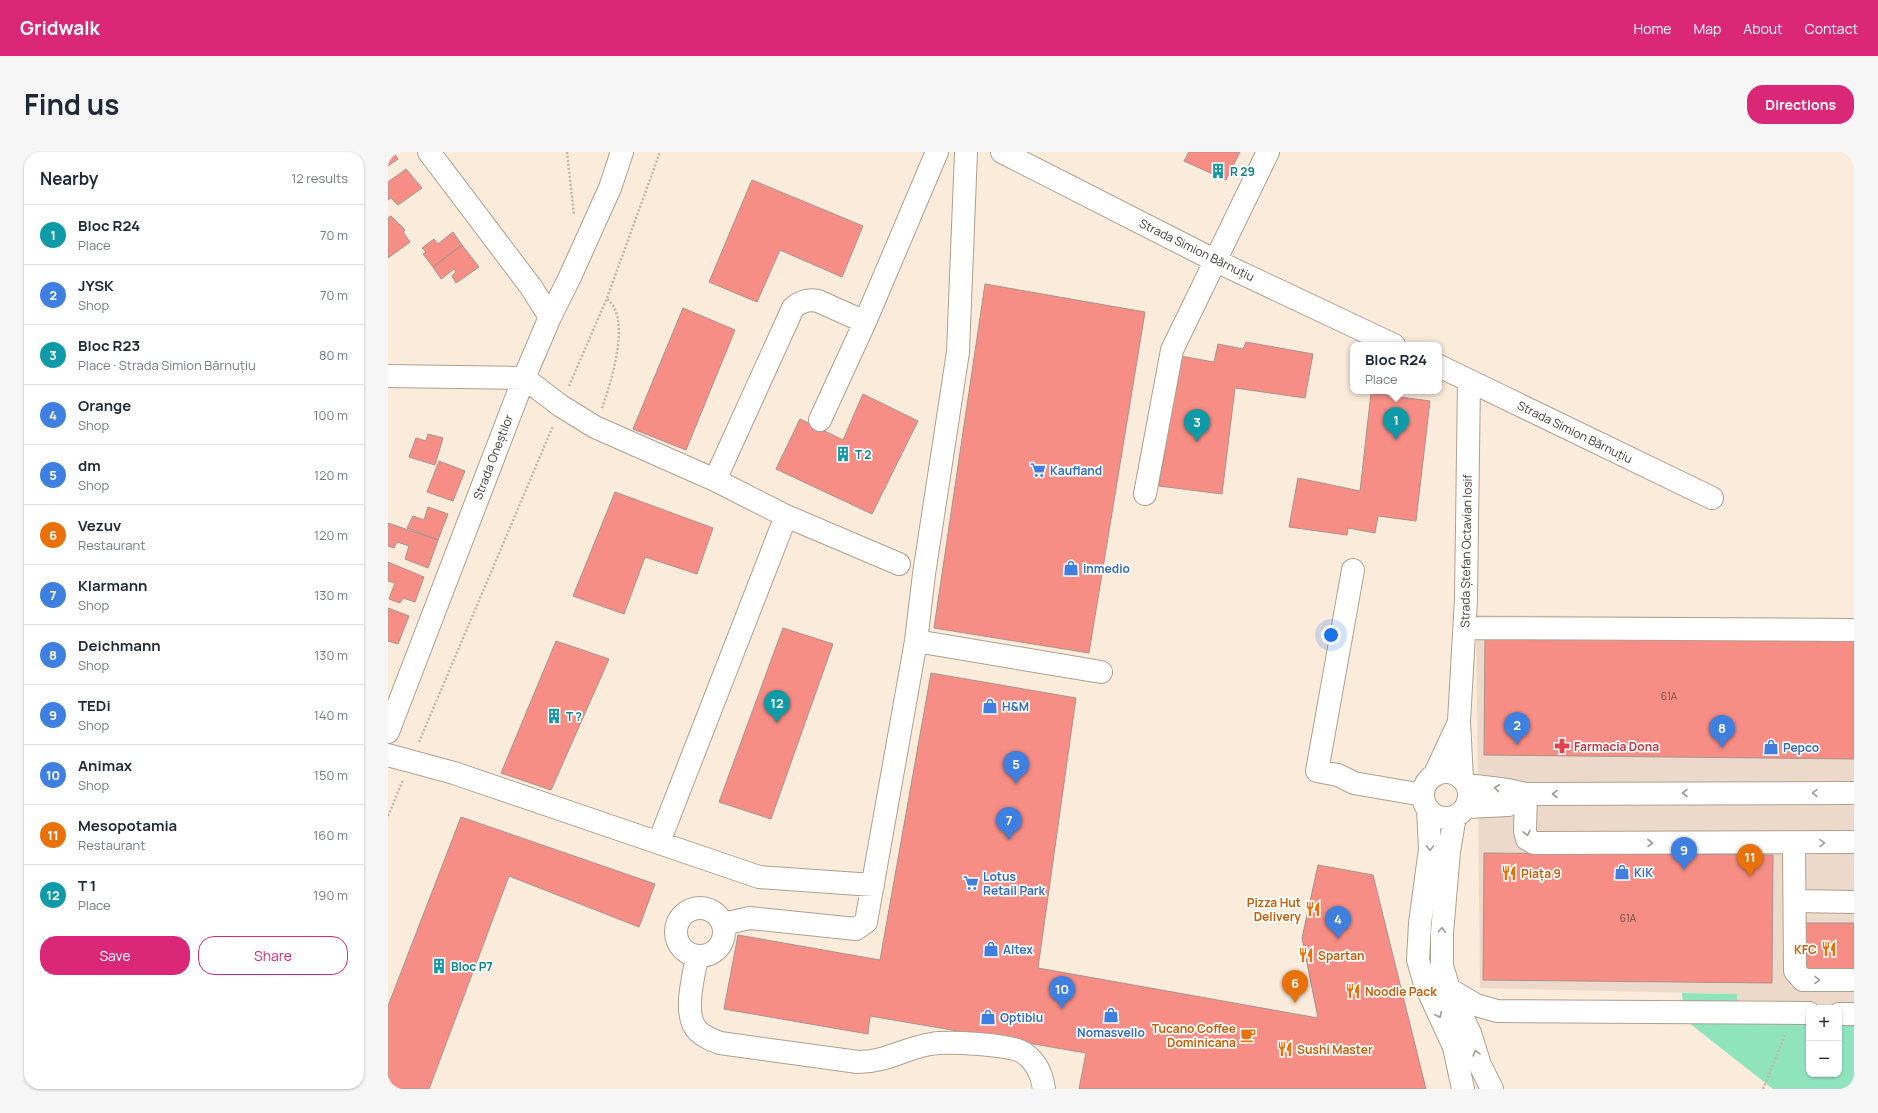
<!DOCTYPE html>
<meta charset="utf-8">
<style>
:root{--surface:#fff;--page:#f6f6f7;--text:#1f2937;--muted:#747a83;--line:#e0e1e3;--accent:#db2777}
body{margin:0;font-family:Manrope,sans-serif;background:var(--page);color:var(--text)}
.controls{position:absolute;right:12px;bottom:12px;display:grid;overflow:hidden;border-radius:8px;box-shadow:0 1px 3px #0004}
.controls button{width:36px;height:36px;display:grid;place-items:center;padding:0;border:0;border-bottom:1px solid var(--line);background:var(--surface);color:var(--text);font:20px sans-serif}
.you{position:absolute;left:943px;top:483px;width:14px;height:14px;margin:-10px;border:3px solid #fff;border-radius:50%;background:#1a73e8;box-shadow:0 0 0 6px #1a73e833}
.badge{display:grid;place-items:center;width:26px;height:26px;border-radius:50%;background:var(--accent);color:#fff;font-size:13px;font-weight:700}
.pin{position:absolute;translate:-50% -33px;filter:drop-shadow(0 1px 2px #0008)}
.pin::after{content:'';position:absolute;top:21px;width:14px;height:12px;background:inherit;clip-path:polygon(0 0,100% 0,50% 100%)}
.popup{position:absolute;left:962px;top:190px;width:92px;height:52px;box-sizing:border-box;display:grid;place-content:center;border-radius:8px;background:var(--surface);filter:drop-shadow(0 1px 3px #0005);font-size:13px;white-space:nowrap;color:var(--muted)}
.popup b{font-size:15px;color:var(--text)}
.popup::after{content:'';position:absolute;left:50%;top:100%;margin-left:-8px;border:8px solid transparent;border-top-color:var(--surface)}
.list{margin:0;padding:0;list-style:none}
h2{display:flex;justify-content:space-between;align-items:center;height:52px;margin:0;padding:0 16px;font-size:17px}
h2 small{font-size:13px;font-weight:400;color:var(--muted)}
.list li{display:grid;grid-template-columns:26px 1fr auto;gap:12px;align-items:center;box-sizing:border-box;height:60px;padding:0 16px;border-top:1px solid var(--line)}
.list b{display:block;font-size:15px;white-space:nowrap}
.list p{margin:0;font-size:13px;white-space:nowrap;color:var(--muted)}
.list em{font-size:13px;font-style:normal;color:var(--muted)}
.actions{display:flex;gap:8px;padding:12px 16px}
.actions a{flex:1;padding:9px 0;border:1px solid var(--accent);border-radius:16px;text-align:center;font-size:14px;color:var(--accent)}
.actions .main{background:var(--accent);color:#fff}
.map{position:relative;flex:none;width:1466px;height:937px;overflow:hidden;border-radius:16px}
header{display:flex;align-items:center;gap:24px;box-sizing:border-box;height:56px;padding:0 20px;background:var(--accent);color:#fff}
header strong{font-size:19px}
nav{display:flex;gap:22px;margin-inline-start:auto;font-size:14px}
.intro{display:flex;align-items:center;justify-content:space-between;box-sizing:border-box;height:96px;padding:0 24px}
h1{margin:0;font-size:28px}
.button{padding:10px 18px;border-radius:16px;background:var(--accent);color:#fff;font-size:14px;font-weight:700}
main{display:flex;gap:24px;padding:0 24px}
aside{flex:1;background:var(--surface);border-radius:16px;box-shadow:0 1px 3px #0004}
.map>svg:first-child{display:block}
.commercial{fill:#ecd9ca}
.green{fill:#8fe4bd}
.building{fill:#f78e85;stroke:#a9928f}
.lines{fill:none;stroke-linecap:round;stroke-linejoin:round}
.minor-casing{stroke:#ae9f8f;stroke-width:24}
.path{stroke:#c3b6a8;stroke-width:2.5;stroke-dasharray:2 2;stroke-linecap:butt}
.minor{stroke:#fff;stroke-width:22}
.oneway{stroke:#9f9c98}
.labels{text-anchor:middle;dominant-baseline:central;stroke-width:3.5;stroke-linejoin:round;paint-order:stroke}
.number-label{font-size:10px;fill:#6d4e47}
.culture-label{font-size:12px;font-weight:bold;fill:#0d838f;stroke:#fff;text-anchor:start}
.street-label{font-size:12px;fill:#3f3932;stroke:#fff}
.shop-label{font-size:12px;font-weight:bold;fill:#366cbe;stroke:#fff;text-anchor:start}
.health-label{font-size:12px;font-weight:bold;fill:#be3a42;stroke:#fff;text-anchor:start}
.food-label{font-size:12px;font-weight:bold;fill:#c56008;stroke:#fff;text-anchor:start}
</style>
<header>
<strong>Gridwalk</strong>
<nav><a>Home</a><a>Map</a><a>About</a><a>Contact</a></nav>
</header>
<div class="intro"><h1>Find us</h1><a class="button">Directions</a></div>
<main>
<aside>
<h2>Nearby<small>12 results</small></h2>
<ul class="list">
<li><span class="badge" style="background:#0f9aa8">1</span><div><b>Bloc R24</b><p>Place</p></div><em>70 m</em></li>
<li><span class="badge" style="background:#3f7fe0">2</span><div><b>JYSK</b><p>Shop</p></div><em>70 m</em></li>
<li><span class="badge" style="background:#0f9aa8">3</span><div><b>Bloc R23</b><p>Place · Strada Simion Bărnuțiu</p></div><em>80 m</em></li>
<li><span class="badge" style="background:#3f7fe0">4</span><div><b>Orange</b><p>Shop</p></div><em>100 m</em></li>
<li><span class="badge" style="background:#3f7fe0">5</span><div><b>dm</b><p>Shop</p></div><em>120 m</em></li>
<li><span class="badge" style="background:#e8710a">6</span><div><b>Vezuv</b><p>Restaurant</p></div><em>120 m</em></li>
<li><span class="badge" style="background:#3f7fe0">7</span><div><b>Klarmann</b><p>Shop</p></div><em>130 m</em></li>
<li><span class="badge" style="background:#3f7fe0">8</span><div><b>Deichmann</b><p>Shop</p></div><em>130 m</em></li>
<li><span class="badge" style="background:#3f7fe0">9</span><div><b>TEDi</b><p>Shop</p></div><em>140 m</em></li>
<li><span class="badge" style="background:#3f7fe0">10</span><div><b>Animax</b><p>Shop</p></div><em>150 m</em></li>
<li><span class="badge" style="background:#e8710a">11</span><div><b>Mesopotamia</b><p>Restaurant</p></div><em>160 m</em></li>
<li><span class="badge" style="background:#0f9aa8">12</span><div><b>T 1</b><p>Place</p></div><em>190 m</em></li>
</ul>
<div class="actions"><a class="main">Save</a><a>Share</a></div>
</aside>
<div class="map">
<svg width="1466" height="937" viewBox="0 0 1466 937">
<rect width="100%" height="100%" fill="#fbebda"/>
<path class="commercial" d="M 1088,463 L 1466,466 L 1466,865 L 1451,856 L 1421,856 L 1350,864 L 1349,842 L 1092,836 Z"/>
<path class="green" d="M 1294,841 L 1349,842 L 1350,864 L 1421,865 L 1421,922 L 1451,922 L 1451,865 L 1466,865 L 1466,937 L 1385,937 L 1296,867 Z"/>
<path class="building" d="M 0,0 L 5,0 L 10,7 L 0,14 Z
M 801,0 L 852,0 L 838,28 L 796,9 Z
M 18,17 L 34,36 L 10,53 L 3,46 L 0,48 L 0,30 Z
M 364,28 L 475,74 L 454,125 L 392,98 L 369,150 L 321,130 Z
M 3,64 L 17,78 L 15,80 L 22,90 L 0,106 L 0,66 Z
M 65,80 L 74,93 L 45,115 L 35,102 L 38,100 L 34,96 L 46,87 L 50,92 Z
M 74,93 L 91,115 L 68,131 L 64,124 L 68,120 L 66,117 L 53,127 L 45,115 Z
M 597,132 L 757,160 L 701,501 L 546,476 Z
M 295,156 L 347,178 L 298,298 L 245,277 Z
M 858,190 L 925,202 L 917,246 L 847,236 L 834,342 L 771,334 L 792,204 L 826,210 L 830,192 L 855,197 Z
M 983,241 L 1042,249 L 1028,369 L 990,364 L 987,381 L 960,376 L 959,383 L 901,375 L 910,326 L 972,339 Z
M 475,242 L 530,269 L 484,362 L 388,317 L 412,267 L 455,288 Z
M 40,282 L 55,286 L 47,313 L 21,305 L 28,286 L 38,289 Z
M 51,309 L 77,319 L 65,349 L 39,340 Z
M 227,340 L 325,376 L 309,422 L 257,405 L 236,462 L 185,444 Z
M 40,355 L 60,362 L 50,388 L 19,376 L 25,364 L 36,368 Z
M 0,371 L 50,388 L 40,416 L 17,407 L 21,394 L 9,390 L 6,396 L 0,394 Z
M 0,410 L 36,425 L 27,450 L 15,446 L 12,451 L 1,447 L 7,431 L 0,429 Z
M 0,456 L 21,464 L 10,492 L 0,489 Z
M 395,476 L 445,492 L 383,667 L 331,650 Z
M 1097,480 L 1466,484 L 1466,607 L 1096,603 Z
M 168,489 L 221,507 L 163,638 L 113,621 Z
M 543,521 L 688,546 L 650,816 L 930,866 L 914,786 L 930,713 L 985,723 L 1038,937 L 691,937 L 698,901 L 482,864 L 480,882 L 336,857 L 350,783 L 492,808 Z
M 73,665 L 267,732 L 251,775 L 121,724 L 41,937 L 0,937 L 0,854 Z
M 1096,701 L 1385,703 L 1384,831 L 1095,828 Z
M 1416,771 L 1466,771 L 1466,822 L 1417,823 Z"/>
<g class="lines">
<defs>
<path id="minor" d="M 41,0 L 143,135 L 162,165
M 614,0 L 828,109 L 1006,193
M 1051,214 L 1324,346
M 0,224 L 136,226 L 173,254 L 207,275 L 327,328 L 398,364 L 511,412
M 432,268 L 477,170 L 549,0
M 327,328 L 405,156 C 413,149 420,147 430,149 L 477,170
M 757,342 L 784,198 L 880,0
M 965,418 L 929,619 L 950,623 L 966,631 L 1035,643
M 1077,476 L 1466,478
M 528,489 L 713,520
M 0,580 L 136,226 L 162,165 L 181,127 L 222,36 L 234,0
M 0,603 L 66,621 L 371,725 L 485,733
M1035 643a23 23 0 1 1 46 0a23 23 0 1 1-46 0Z
M 1046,624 L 1070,572
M 1074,627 L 1071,569 L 1078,447 L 1081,229
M 1079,633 L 1120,638 L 1138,642 L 1466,641
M 1138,642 L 1137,679 L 1139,687 L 1146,691 L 1466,690
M 1078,655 L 1120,653 L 1138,642
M 1040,657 L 1042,697 L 1032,771 L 1030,808 L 1037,832 L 1066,895 L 1075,937
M 1067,664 L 1061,699 L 1054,781 L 1054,814 L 1061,837 L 1082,881 L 1092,913 L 1104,937
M 271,690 L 398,364
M 1406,691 L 1407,819 L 1415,828 L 1466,828
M 1407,749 L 1466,750
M288 780a24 24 0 1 1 48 0a24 24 0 1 1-48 0Z
M 335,772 L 362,766 L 468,777 L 478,770 L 528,489 L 536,422 L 570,200 L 578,0
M 309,804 C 306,824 294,863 310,879 C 316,885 324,888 332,891 L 470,910 C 498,910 517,896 543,892 C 559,889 623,892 636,901 C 649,910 654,922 656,937
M 1061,837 L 1088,853 L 1109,859 L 1421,861
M 1451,862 L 1466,862"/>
</defs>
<use href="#minor" class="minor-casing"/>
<path class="path" d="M 179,0 L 186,63
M 181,234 L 219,146 L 272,0
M 214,256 C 223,230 244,166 219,147
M 31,590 L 165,274
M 0,664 L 15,628
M 1375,937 L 1398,881"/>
<use href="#minor" class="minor"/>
</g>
<defs><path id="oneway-chevron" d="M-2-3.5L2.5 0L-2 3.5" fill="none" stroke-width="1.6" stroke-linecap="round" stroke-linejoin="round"/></defs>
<g class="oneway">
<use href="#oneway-chevron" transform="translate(1109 636) rotate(-174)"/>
<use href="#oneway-chevron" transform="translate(1297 641) rotate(180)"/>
<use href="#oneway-chevron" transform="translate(1427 641) rotate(-179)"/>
<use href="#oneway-chevron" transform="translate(1167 642) rotate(180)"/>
<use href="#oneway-chevron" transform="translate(1139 681) rotate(78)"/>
<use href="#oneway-chevron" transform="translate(1262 691)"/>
<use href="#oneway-chevron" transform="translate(1434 691) rotate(-1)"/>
<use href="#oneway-chevron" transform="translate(1042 696) rotate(91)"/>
<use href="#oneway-chevron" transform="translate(1054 778) rotate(-86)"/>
<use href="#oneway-chevron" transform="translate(1429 828) rotate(1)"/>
<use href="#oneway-chevron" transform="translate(1051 863) rotate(65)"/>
<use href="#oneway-chevron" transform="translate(1088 901) rotate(-106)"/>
</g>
<defs>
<symbol id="building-bare" viewBox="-9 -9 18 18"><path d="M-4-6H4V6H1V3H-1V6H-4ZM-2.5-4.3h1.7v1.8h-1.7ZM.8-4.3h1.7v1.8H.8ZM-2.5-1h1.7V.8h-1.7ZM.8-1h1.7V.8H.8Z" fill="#0f9aa8" stroke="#fff" stroke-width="2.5" paint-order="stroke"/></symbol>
<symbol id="supermarket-bare" viewBox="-9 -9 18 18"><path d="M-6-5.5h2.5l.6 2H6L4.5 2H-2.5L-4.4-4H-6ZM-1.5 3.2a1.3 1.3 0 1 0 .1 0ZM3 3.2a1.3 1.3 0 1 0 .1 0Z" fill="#3f7fe0" stroke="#fff" stroke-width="2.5" paint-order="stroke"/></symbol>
<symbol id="shop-bare" viewBox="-9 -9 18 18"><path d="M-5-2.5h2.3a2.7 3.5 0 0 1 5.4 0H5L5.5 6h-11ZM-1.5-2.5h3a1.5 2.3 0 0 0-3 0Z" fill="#3f7fe0" stroke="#fff" stroke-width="2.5" paint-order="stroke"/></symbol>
<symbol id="pharmacy-bare" viewBox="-9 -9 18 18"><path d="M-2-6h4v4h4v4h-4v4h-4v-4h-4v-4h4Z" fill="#e0444e" stroke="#fff" stroke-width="2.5" paint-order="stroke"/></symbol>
<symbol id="restaurant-bare" viewBox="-9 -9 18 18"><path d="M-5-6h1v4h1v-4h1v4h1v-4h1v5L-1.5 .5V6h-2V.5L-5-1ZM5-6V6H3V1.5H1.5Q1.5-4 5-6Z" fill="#e8710a" stroke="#fff" stroke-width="2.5" paint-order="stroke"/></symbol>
<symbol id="cafe-bare" viewBox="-9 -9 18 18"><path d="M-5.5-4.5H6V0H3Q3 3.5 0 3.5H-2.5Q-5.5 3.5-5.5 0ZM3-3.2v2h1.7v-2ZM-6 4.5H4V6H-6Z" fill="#e8710a" stroke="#fff" stroke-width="2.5" paint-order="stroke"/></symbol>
</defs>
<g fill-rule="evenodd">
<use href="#building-bare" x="819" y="8" width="22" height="22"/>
<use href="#building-bare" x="444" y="291" width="22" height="22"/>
<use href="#supermarket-bare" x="639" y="307" width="22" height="22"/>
<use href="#shop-bare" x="672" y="405" width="22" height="22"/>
<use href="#shop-bare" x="591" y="543" width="22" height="22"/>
<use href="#building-bare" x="155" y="553" width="22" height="22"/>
<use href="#pharmacy-bare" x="1163" y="583" width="22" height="22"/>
<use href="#shop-bare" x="1372" y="584" width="22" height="22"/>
<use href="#shop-bare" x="1223" y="709" width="22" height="22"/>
<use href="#restaurant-bare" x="1110" y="710" width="22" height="22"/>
<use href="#supermarket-bare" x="572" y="720" width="22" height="22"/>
<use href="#restaurant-bare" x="914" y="746" width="22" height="22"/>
<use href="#shop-bare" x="592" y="786" width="22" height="22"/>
<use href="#restaurant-bare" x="1430" y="786" width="22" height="22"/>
<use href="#restaurant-bare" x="907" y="792" width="22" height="22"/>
<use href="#building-bare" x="40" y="803" width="22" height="22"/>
<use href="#restaurant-bare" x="954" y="828" width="22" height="22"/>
<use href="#shop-bare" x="712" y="852" width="22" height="22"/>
<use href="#shop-bare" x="589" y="854" width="22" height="22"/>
<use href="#cafe-bare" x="849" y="872" width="22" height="22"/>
<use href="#restaurant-bare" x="886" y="886" width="22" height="22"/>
</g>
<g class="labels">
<g class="number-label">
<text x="1281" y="544">61A</text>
<text x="1240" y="766">61A</text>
</g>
<g class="culture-label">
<text x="842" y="19">R 29</text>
<text x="467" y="302">T 2</text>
<text x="178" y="564">T ?</text>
<text x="63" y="814">Bloc P7</text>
</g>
<g class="street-label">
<text transform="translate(809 98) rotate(26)">Strada Simion Bărnuțiu</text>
<text transform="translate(1187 280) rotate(26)">Strada Simion Bărnuțiu</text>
<text transform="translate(105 305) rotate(-69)">Strada Oneștilor</text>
<text transform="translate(1078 399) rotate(-89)">Strada Ștefan Octavian Iosif</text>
</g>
<g class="shop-label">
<text x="662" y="318">Kaufland</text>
<text x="695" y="416">inmedio</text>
<text x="614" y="554">H&amp;M</text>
<text x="1395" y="595">Pepco</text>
<text x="1246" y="720">KiK</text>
<text x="595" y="724">Lotus<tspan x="595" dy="14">Retail Park</tspan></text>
<text x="615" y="797">Altex</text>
<text x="612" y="865">Optiblu</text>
<text x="723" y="880" text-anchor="middle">Nomasvello</text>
</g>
<g class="health-label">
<text x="1186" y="594">Farmacia Dona</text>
</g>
<g class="food-label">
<text x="1133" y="721">Piața 9</text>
<text x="913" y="750" text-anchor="end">Pizza Hut<tspan x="913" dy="14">Delivery</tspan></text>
<text x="1429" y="797" text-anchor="end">KFC</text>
<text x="930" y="803">Spartan</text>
<text x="977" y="839">Noodle Pack</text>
<text x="848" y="876" text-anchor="end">Tucano Coffee<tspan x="848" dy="14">Dominicana</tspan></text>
<text x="909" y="897">Sushi Master</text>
</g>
</g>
</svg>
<div class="controls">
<button>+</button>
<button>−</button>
</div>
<div class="you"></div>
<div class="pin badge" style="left:1008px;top:288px;background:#0f9aa8">1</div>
<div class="popup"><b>Bloc R24</b>Place</div>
<div class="pin badge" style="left:1129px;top:593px;background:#3f7fe0">2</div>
<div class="pin badge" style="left:809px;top:290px;background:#0f9aa8">3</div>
<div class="pin badge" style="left:950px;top:787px;background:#3f7fe0">4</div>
<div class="pin badge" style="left:628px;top:632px;background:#3f7fe0">5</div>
<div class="pin badge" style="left:907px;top:851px;background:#e8710a">6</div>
<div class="pin badge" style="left:621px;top:688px;background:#3f7fe0">7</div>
<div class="pin badge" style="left:1334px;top:596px;background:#3f7fe0">8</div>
<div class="pin badge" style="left:1296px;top:718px;background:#3f7fe0">9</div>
<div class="pin badge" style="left:674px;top:857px;background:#3f7fe0">10</div>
<div class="pin badge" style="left:1362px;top:725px;background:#e8710a">11</div>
<div class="pin badge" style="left:389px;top:571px;background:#0f9aa8">12</div>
</div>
</main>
